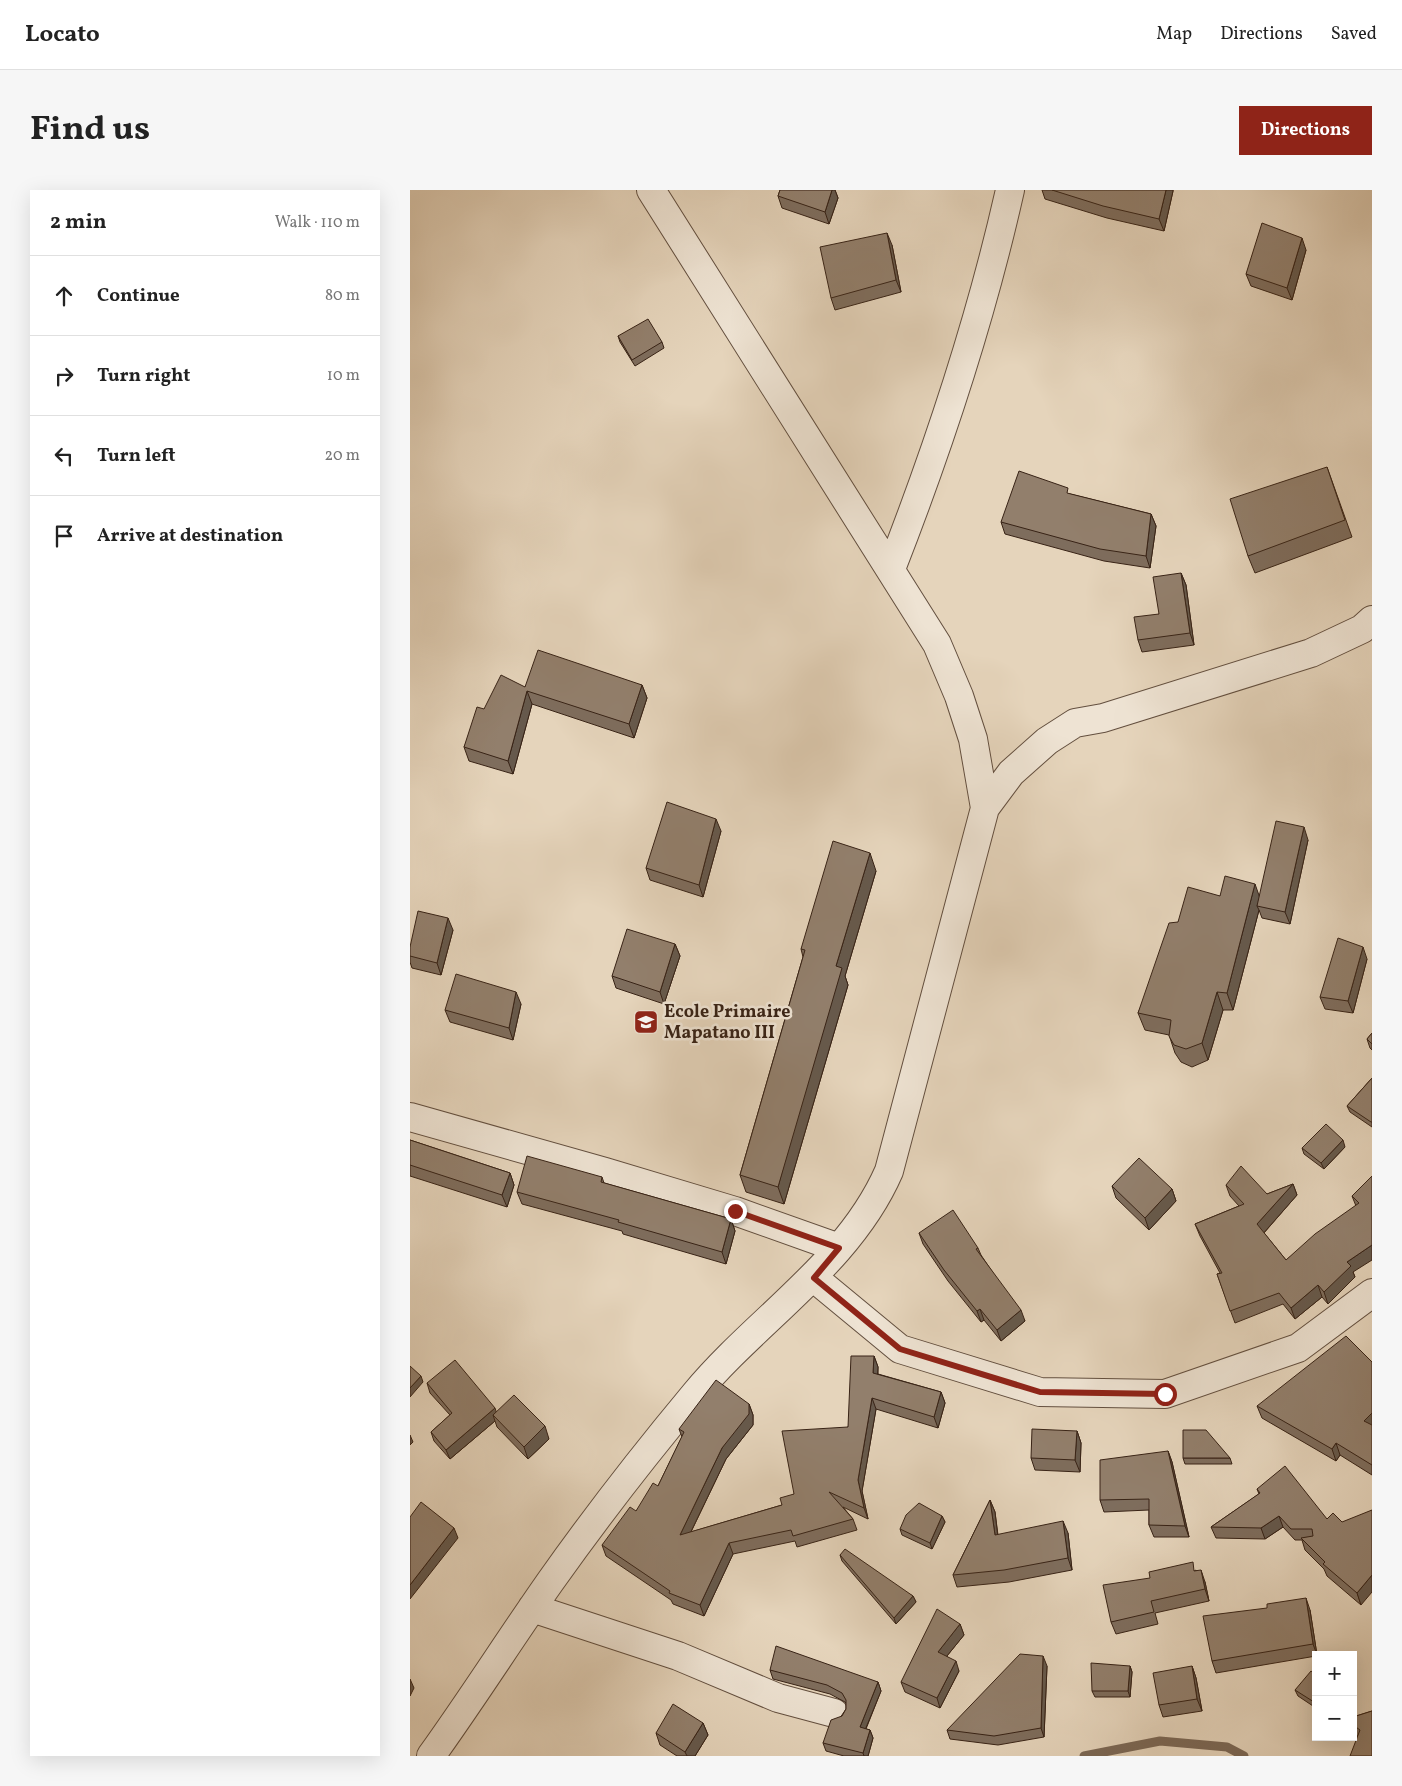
<!DOCTYPE html>
<meta charset="utf-8">
<style>
:root{--surface:#fff;--page:#f6f6f6;--text:#222;--muted:#767676;--line:#e0e0e0;--accent:#8f2418}
body{margin:0;font-family:Vollkorn,serif;background:var(--page);color:var(--text)}
.controls{position:absolute;right:15px;bottom:15px;display:grid;overflow:hidden;border-radius:0px;box-shadow:0 5px 20px #0002}
.controls button{width:45px;height:45px;display:grid;place-items:center;padding:0;border:0;border-bottom:1px solid var(--line);background:var(--surface);color:var(--text);font:25px sans-serif}
.stop{position:absolute;width:15px;height:15px;margin:-11px;border:4px solid #8f2418;border-radius:50%;background:#fff}
.stop.end{background:#8f2418;border-color:#fff;box-shadow:0 1px 5px #0008}
.list{margin:0;padding:0;list-style:none}
h2{display:flex;justify-content:space-between;align-items:center;height:65px;margin:0;padding:0 20px;font-size:21px}
h2 small{font-size:16px;font-weight:400;color:var(--muted)}
.list li{display:grid;grid-template-columns:32px 1fr auto;gap:15px;align-items:center;box-sizing:border-box;height:80px;padding:0 20px;border-top:1px solid var(--line)}
.list b{display:block;font-size:19px;white-space:nowrap}
.list em{font-size:16px;font-style:normal;color:var(--muted)}
.icon{flex:none;width:28px;height:28px;fill:none;stroke:currentColor;stroke-width:2;stroke-linecap:round;stroke-linejoin:round}
.map{position:relative;flex:none;width:962px;height:1566px;overflow:hidden;border-radius:0px}
header{display:flex;align-items:center;gap:30px;box-sizing:border-box;height:70px;padding:0 25px;background:var(--surface);border-bottom:1px solid var(--line)}
header strong{font-size:24px}
nav{display:flex;gap:28px;margin-inline-start:auto;font-size:18px}
.intro{display:flex;align-items:center;justify-content:space-between;box-sizing:border-box;height:120px;padding:0 30px}
h1{margin:0;font-size:35px}
.button{padding:12px 22px;border-radius:0px;background:var(--accent);color:#fff;font-size:18px;font-weight:700}
main{display:flex;gap:30px;padding:0 30px}
aside{flex:1;background:var(--surface);border-radius:0px;box-shadow:0 5px 20px #0002}
.map>svg:first-child{display:block}
.lines{fill:none;stroke-linecap:round;stroke-linejoin:round}
.stream{stroke:#7c6957;stroke-width:9}
.street-casing{stroke:#634f3f;stroke-width:30}
.street{stroke:#eee3d3;stroke-width:28}
.wall{fill:#7e6d5d;stroke:#382316}
.shaded-wall{fill:#66594c;stroke:#382316}
.building{fill:#927f6c;stroke:#382316}
.route{stroke:#8f2418;stroke-width:6}
.labels{text-anchor:middle;dominant-baseline:central;stroke-width:5;stroke-linejoin:round;paint-order:stroke}
.poi-label{font-size:18px;font-weight:bold;fill:#382316;stroke:#eee3d3;text-anchor:start}
</style>
<header>
<strong>Locato</strong>
<nav><a>Map</a><a>Directions</a><a>Saved</a></nav>
</header>
<div class="intro"><h1>Find us</h1><a class="button">Directions</a></div>
<main>
<aside>
<h2>2 min<small>Walk · 110 m</small></h2>
<ul class="list">
<li><svg class="icon" aria-label="ahead" viewBox="0 0 24 24"><path d="M12 20V5M6 11l6-6 6 6"/></svg><div><b>Continue</b></div><em>80 m</em></li>
<li><svg class="icon" aria-label="right" viewBox="0 0 24 24"><path d="M7 20v-9h11M14 6l5 5-5 5"/></svg><div><b>Turn right</b></div><em>10 m</em></li>
<li><svg class="icon" aria-label="left" viewBox="0 0 24 24"><path d="M17 20v-9H6M10 6l-5 5 5 5"/></svg><div><b>Turn left</b></div><em>20 m</em></li>
<li><svg class="icon" aria-label="arrive" viewBox="0 0 24 24"><path d="M6 21V4h12l-3 4 3 4H6"/></svg><div><b>Arrive at destination</b></div></li>
</ul>
</aside>
<div class="map">
<svg width="962" height="1566" viewBox="0 0 962 1566">
<rect width="100%" height="100%" fill="#e5d4bb"/>
<filter id="stains"><feTurbulence type="fractalNoise" baseFrequency=".004" numOctaves="4"/><feColorMatrix values="0 0 0 0 .2 0 0 0 0 .09 0 0 0 0 .02 0 0 0 .5 -.17"/></filter>
<radialGradient id="worn" r=".72"><stop offset=".6" stop-color="#630" stop-opacity="0"/><stop offset="1" stop-color="#630" stop-opacity=".3"/></radialGradient>
<g class="lines">
<path class="stream" d="M 674,1566 L 750,1551 L 817,1557 L 834,1566"/>
<defs>
<path id="street" d="M 241,0 L 527,454 L 549,506 L 563,549 L 575,618
M 481,379 C 529,256 571,129 600,0
M 0,927 L 195,982 L 325,1021 L 429,1058
M 404,1088 L 490,1159 L 630,1202 L 755,1204 L 888,1158 L 962,1103
M 122,1418 L 268,1466 L 368,1508 L 424,1523
M 21,1566 C 62,1509 100,1449 140,1392 C 186,1327 235,1264 285,1204 C 348,1128 439,1073 479,981 L 575,618 L 601,583 L 637,551 L 665,533 L 693,528 L 901,463 L 952,439 L 962,430"/>
</defs>
<use href="#street" class="street-casing"/>
<use href="#street" class="street"/>
</g>
<path class="wall" d="M 370,0 L 425,0 L 428,8 L 419,34 L 372,18 L 368,6 Z
M 632,0 L 763,0 L 763,1 L 754,41 L 697,28 L 635,9 Z
M 482,55 L 491,102 L 425,120 L 421,108 Z
M 896,60 L 882,110 L 841,96 L 836,84 Z
M 208,146 L 252,152 L 254,158 L 225,176 L 210,152 Z
M 917,277 L 942,347 L 845,383 L 838,366 Z
M 660,304 L 741,324 L 746,336 L 740,378 L 694,371 L 595,344 L 591,332 Z
M 771,383 L 776,395 L 784,455 L 732,462 L 728,450 L 749,424 Z
M 232,495 L 237,508 L 224,548 L 122,514 L 103,584 L 59,571 L 54,557 L 74,519 L 115,497 Z
M 311,641 L 293,707 L 240,690 L 236,678 Z
M 898,650 L 880,734 L 852,728 L 849,720 L 823,820 L 813,820 L 798,870 L 782,877 L 771,872 L 765,863 L 759,845 L 735,840 L 728,823 L 768,732 L 810,706 L 849,706 Z
M 466,681 L 435,786 L 438,795 L 374,1014 L 336,1002 L 330,985 L 393,767 L 391,759 Z
M 43,740 L 31,785 L 2,778 L 0,772 L 0,757 Z
M 265,754 L 270,766 L 254,814 L 206,798 L 202,786 Z
M 957,769 L 943,823 L 915,819 L 910,807 Z
M 111,814 L 103,850 L 40,832 L 35,820 Z
M 962,843 L 962,860 L 960,858 L 957,849 Z
M 962,888 L 962,937 L 940,922 L 937,916 Z
M 0,950 L 100,983 L 104,995 L 97,1017 L 0,986 Z
M 935,957 L 914,979 L 894,964 L 892,958 Z
M 962,986 L 943,1082 L 945,1087 L 918,1114 L 912,1107 L 885,1129 L 873,1114 L 825,1133 L 807,1084 L 810,1083 L 790,1046 L 785,1034 L 829,1016 L 820,1006 L 816,995 L 857,1004 L 883,994 L 887,1005 L 854,1043 L 876,1070 L 946,1016 L 942,1006 Z
M 192,987 L 194,993 L 321,1029 L 325,1041 L 316,1074 L 213,1044 L 212,1041 L 112,1014 L 107,1002 Z
M 702,996 L 762,999 L 766,1011 L 739,1040 L 706,1008 Z
M 509,1043 L 568,1058 L 571,1065 L 615,1131 L 591,1151 L 574,1130 L 571,1132 L 538,1091 L 513,1054 Z
M 464,1166 L 468,1177 L 468,1184 L 531,1202 L 535,1213 L 528,1238 L 466,1219 L 452,1301 L 458,1329 L 433,1317 L 443,1329 L 447,1340 L 387,1357 L 385,1351 L 323,1364 L 294,1426 L 263,1414 L 261,1410 L 196,1366 L 192,1355 L 226,1321 L 248,1296 L 272,1247 L 269,1239 L 339,1214 L 343,1225 L 343,1235 L 316,1269 L 281,1342 L 372,1315 L 384,1304 L 438,1237 Z
M 962,1172 L 962,1285 L 930,1265 L 926,1271 L 852,1228 L 847,1216 Z
M 17,1193 L 86,1222 L 139,1249 L 118,1269 L 87,1237 L 85,1231 L 40,1269 L 24,1251 L 21,1242 L 40,1225 L 20,1203 Z
M 667,1241 L 671,1253 L 670,1282 L 625,1280 L 621,1268 Z
M 758,1261 L 762,1272 L 779,1347 L 744,1347 L 739,1335 L 739,1320 L 694,1322 L 690,1310 Z
M 773,1268 L 820,1268 L 822,1274 L 775,1274 Z
M 847,1299 L 917,1329 L 923,1323 L 951,1415 L 917,1386 L 914,1379 L 895,1360 L 892,1350 L 885,1350 L 873,1337 L 855,1349 L 806,1348 L 801,1337 L 849,1304 Z
M 580,1310 L 585,1322 L 588,1345 L 658,1343 L 662,1380 L 599,1392 L 547,1397 L 543,1385 Z
M 532,1326 L 535,1332 L 522,1359 L 492,1345 L 490,1339 Z
M 430,1365 L 503,1406 L 506,1412 L 486,1434 L 432,1371 Z
M 786,1380 L 795,1392 L 799,1411 L 745,1423 L 748,1434 L 706,1444 L 701,1432 Z
M 900,1420 L 907,1465 L 906,1465 L 906,1466 L 806,1483 L 802,1471 Z
M 550,1434 L 554,1445 L 537,1466 L 549,1481 L 530,1518 L 495,1502 L 491,1492 Z
M 637,1476 L 634,1547 L 588,1555 L 540,1549 L 537,1540 Z
M 720,1476 L 722,1482 L 720,1507 L 685,1507 L 682,1501 Z
M 782,1476 L 786,1488 L 792,1521 L 753,1527 L 749,1515 Z
M 360,1480 L 468,1492 L 471,1501 L 456,1539 L 460,1540 L 463,1548 L 458,1566 L 434,1566 L 416,1561 L 413,1553 L 436,1519 L 436,1513 L 435,1512 L 420,1504 L 363,1489 Z
M 906,1485 L 906,1518 L 888,1506 L 885,1500 Z
M 962,1521 L 948,1546 L 943,1543 L 943,1527 Z
M 293,1533 L 298,1545 L 285,1566 L 267,1566 L 250,1555 L 246,1543 Z"/>
<path class="shaded-wall" d="M 422,0 L 425,0 L 428,8 L 419,34 L 415,22 Z
M 756,0 L 763,0 L 763,1 L 754,41 L 749,29 Z
M 477,43 L 482,55 L 491,102 L 486,90 Z
M 892,48 L 896,60 L 882,110 L 877,98 Z
M 741,324 L 746,336 L 740,378 L 736,366 Z
M 771,383 L 776,395 L 784,455 L 780,443 Z
M 232,495 L 237,508 L 224,548 L 219,534 Z
M 117,501 L 122,514 L 103,584 L 98,571 Z
M 306,629 L 311,641 L 293,707 L 289,695 Z
M 894,637 L 898,650 L 880,734 L 875,722 Z
M 460,663 L 466,681 L 435,786 L 438,795 L 374,1014 L 368,997 L 426,776 Z
M 845,694 L 851,711 L 847,716 L 849,720 L 823,820 L 817,803 Z
M 38,728 L 43,740 L 31,785 L 27,773 Z
M 265,754 L 270,766 L 254,814 L 250,802 Z
M 953,757 L 957,769 L 943,823 L 938,811 Z
M 106,802 L 111,814 L 103,850 L 99,838 Z
M 807,802 L 813,820 L 798,870 L 792,853 Z
M 933,950 L 935,957 L 914,979 L 911,973 Z
M 100,983 L 104,995 L 97,1017 L 92,1005 Z
M 883,994 L 887,1005 L 851,1046 L 847,1034 Z
M 762,999 L 766,1011 L 739,1040 L 735,1028 Z
M 321,1029 L 325,1041 L 316,1074 L 312,1062 Z
M 962,1055 L 962,1070 L 943,1082 L 945,1087 L 918,1114 L 914,1102 L 937,1072 Z
M 908,1095 L 912,1107 L 885,1129 L 881,1118 Z
M 570,1119 L 574,1130 L 571,1132 L 567,1121 Z
M 611,1120 L 615,1131 L 591,1151 L 587,1140 Z
M 464,1166 L 468,1177 L 467,1194 L 463,1183 Z
M 11,1186 L 13,1192 L 0,1207 L 0,1198 Z
M 531,1202 L 535,1213 L 528,1238 L 524,1227 Z
M 462,1208 L 466,1219 L 452,1301 L 458,1329 L 454,1318 L 448,1290 Z
M 339,1214 L 343,1225 L 343,1235 L 316,1269 L 274,1356 L 270,1345 L 312,1258 Z
M 85,1218 L 88,1227 L 83,1225 L 85,1231 L 40,1269 L 36,1260 Z
M 962,1223 L 962,1239 L 954,1231 Z
M 135,1236 L 139,1249 L 118,1269 L 114,1257 Z
M 667,1241 L 671,1253 L 670,1282 L 665,1270 Z
M 0,1245 L 3,1252 L 0,1255 Z
M 926,1253 L 930,1265 L 926,1271 L 922,1259 Z
M 758,1261 L 762,1272 L 779,1347 L 775,1336 Z
M 580,1310 L 585,1322 L 589,1357 L 585,1345 Z
M 532,1326 L 535,1332 L 522,1359 L 520,1353 Z
M 869,1326 L 873,1337 L 855,1349 L 851,1338 Z
M 653,1331 L 658,1343 L 662,1380 L 658,1368 Z
M 44,1338 L 48,1348 L 0,1409 L 0,1395 Z
M 319,1353 L 323,1364 L 294,1426 L 290,1415 Z
M 791,1380 L 795,1392 L 799,1411 L 795,1399 Z
M 962,1385 L 962,1402 L 951,1415 L 947,1403 Z
M 503,1406 L 506,1412 L 486,1434 L 484,1428 Z
M 896,1408 L 900,1420 L 907,1465 L 903,1454 Z
M 550,1434 L 554,1445 L 532,1472 L 528,1462 Z
M 633,1466 L 637,1476 L 634,1547 L 631,1538 Z
M 546,1471 L 549,1481 L 530,1518 L 527,1508 Z
M 720,1476 L 722,1482 L 720,1507 L 718,1501 Z
M 782,1476 L 786,1488 L 792,1521 L 787,1509 Z
M 0,1489 L 4,1498 L 0,1506 Z
M 468,1492 L 471,1501 L 453,1545 L 450,1537 Z
M 293,1533 L 298,1545 L 285,1566 L 277,1566 L 275,1562 Z
M 460,1540 L 463,1548 L 458,1566 L 454,1566 L 453,1563 Z"/>
<path class="building" d="M 370,0 L 422,0 L 415,22 L 368,6 Z
M 642,0 L 756,0 L 749,29 L 693,16 Z
M 852,33 L 892,48 L 877,98 L 836,84 Z
M 477,43 L 486,90 L 421,108 L 410,57 Z
M 238,129 L 252,152 L 222,170 L 208,146 Z
M 917,277 L 935,330 L 838,366 L 820,309 Z
M 609,281 L 658,298 L 657,303 L 741,324 L 736,366 L 690,359 L 591,332 Z
M 771,383 L 780,443 L 728,450 L 724,427 L 749,424 L 743,387 Z
M 128,460 L 232,495 L 219,534 L 117,501 L 98,571 L 54,557 L 67,517 L 74,519 L 91,485 L 115,497 Z
M 257,612 L 306,629 L 289,695 L 236,678 Z
M 866,631 L 894,637 L 875,722 L 847,716 Z
M 423,651 L 460,663 L 426,776 L 432,778 L 368,997 L 330,985 L 395,760 L 391,759 Z
M 815,686 L 845,694 L 817,803 L 807,802 L 792,853 L 776,859 L 764,855 L 759,846 L 761,830 L 728,823 L 759,733 L 768,732 L 778,697 L 810,706 Z
M 8,721 L 38,728 L 27,773 L 0,766 L 0,757 Z
M 217,739 L 265,754 L 250,802 L 202,786 Z
M 928,748 L 953,757 L 938,811 L 910,807 Z
M 46,784 L 106,802 L 99,838 L 35,820 Z
M 962,843 L 962,854 L 957,849 Z
M 962,888 L 962,932 L 961,932 L 937,916 Z
M 916,934 L 933,950 L 911,973 L 892,958 Z
M 0,950 L 100,983 L 92,1005 L 0,975 Z
M 117,966 L 192,987 L 191,992 L 321,1029 L 312,1062 L 208,1032 L 209,1030 L 107,1002 Z
M 729,968 L 762,999 L 735,1028 L 702,996 Z
M 831,976 L 857,1004 L 883,994 L 847,1034 L 876,1070 L 905,1044 L 949,1013 L 942,1006 L 962,986 L 962,1055 L 937,1072 L 941,1076 L 914,1102 L 908,1095 L 881,1118 L 869,1103 L 820,1121 L 807,1084 L 812,1083 L 785,1034 L 834,1014 L 816,995 Z
M 543,1020 L 568,1058 L 566,1059 L 611,1120 L 587,1140 L 570,1119 L 567,1121 L 534,1080 L 509,1043 Z
M 936,1146 L 962,1172 L 962,1223 L 954,1231 L 962,1235 L 962,1275 L 926,1253 L 922,1259 L 847,1216 Z
M 441,1166 L 464,1166 L 463,1183 L 531,1202 L 524,1227 L 462,1208 L 448,1290 L 454,1318 L 419,1302 L 443,1329 L 383,1346 L 381,1340 L 319,1353 L 290,1415 L 259,1403 L 260,1401 L 192,1355 L 220,1317 L 226,1321 L 243,1293 L 248,1296 L 274,1242 L 269,1239 L 306,1190 L 339,1214 L 339,1224 L 312,1258 L 270,1345 L 372,1315 L 370,1308 L 384,1304 L 372,1241 L 438,1237 Z
M 45,1170 L 85,1218 L 36,1260 L 21,1242 L 42,1223 L 17,1193 Z
M 0,1176 L 11,1186 L 0,1198 Z
M 104,1205 L 135,1236 L 114,1257 L 83,1225 Z
M 622,1239 L 667,1241 L 665,1270 L 621,1268 Z
M 773,1240 L 796,1240 L 820,1268 L 773,1268 Z
M 758,1261 L 775,1336 L 739,1335 L 739,1309 L 690,1310 L 690,1270 Z
M 875,1276 L 917,1329 L 923,1323 L 932,1332 L 962,1320 L 962,1385 L 947,1403 L 913,1374 L 915,1372 L 891,1348 L 903,1346 L 902,1339 L 881,1339 L 869,1326 L 851,1338 L 801,1337 L 850,1303 L 847,1299 Z
M 580,1310 L 585,1345 L 653,1331 L 658,1368 L 594,1380 L 543,1385 Z
M 11,1312 L 44,1338 L 0,1395 L 0,1327 Z
M 509,1313 L 532,1326 L 520,1353 L 490,1339 L 496,1325 Z
M 435,1359 L 503,1406 L 484,1428 L 430,1365 Z
M 783,1372 L 784,1381 L 791,1380 L 795,1399 L 741,1411 L 744,1422 L 701,1432 L 693,1395 L 740,1388 L 739,1382 Z
M 896,1408 L 903,1454 L 802,1471 L 793,1426 L 857,1418 L 857,1414 Z
M 527,1419 L 550,1434 L 528,1462 L 546,1471 L 527,1508 L 491,1492 Z
M 366,1456 L 468,1492 L 450,1537 L 460,1540 L 453,1563 L 413,1553 L 421,1530 L 432,1526 L 436,1519 L 436,1510 L 432,1503 L 417,1495 L 360,1480 Z
M 610,1464 L 633,1466 L 631,1538 L 584,1546 L 537,1540 Z
M 681,1473 L 720,1476 L 718,1501 L 682,1501 Z
M 782,1476 L 787,1509 L 749,1515 L 743,1483 Z
M 901,1481 L 906,1485 L 906,1511 L 904,1512 L 885,1500 Z
M 263,1514 L 293,1533 L 275,1562 L 246,1543 Z
M 962,1521 L 962,1566 L 940,1566 L 950,1540 L 943,1535 L 943,1527 Z"/>
<g class="lines">
<path class="route" d="M 325,1021 L 429,1058 L 404,1088 L 490,1159 L 630,1202 L 755,1204"/>
</g>
<defs>
<symbol id="school-square" viewBox="-11 -11 22 22"><rect x="-9" y="-9" width="18" height="18" rx="4" fill="#8f2418" stroke="#eee3d3"/><path d="M0-5L7-2L0 1L-7-2ZM-4 1L0 2.5L4 1V4Q0 6-4 4Z" fill="#fff"/></symbol>
</defs>
<g fill-rule="evenodd">
<use href="#school-square" x="222" y="818" width="28" height="28"/>
</g>
<g class="labels">
<g class="poi-label">
<text x="254" y="822">Ecole Primaire<tspan x="254" dy="21">Mapatano III</tspan></text>
</g>
</g>
<rect width="100%" height="100%" filter="url(#stains)"/>
<rect width="100%" height="100%" fill="url(#worn)"/>
</svg>
<div class="controls">
<button>+</button>
<button>−</button>
</div>
<div class="stop" style="left:755px;top:1204px"></div>
<div class="stop end" style="left:325px;top:1021px"></div>
</div>
</main>
